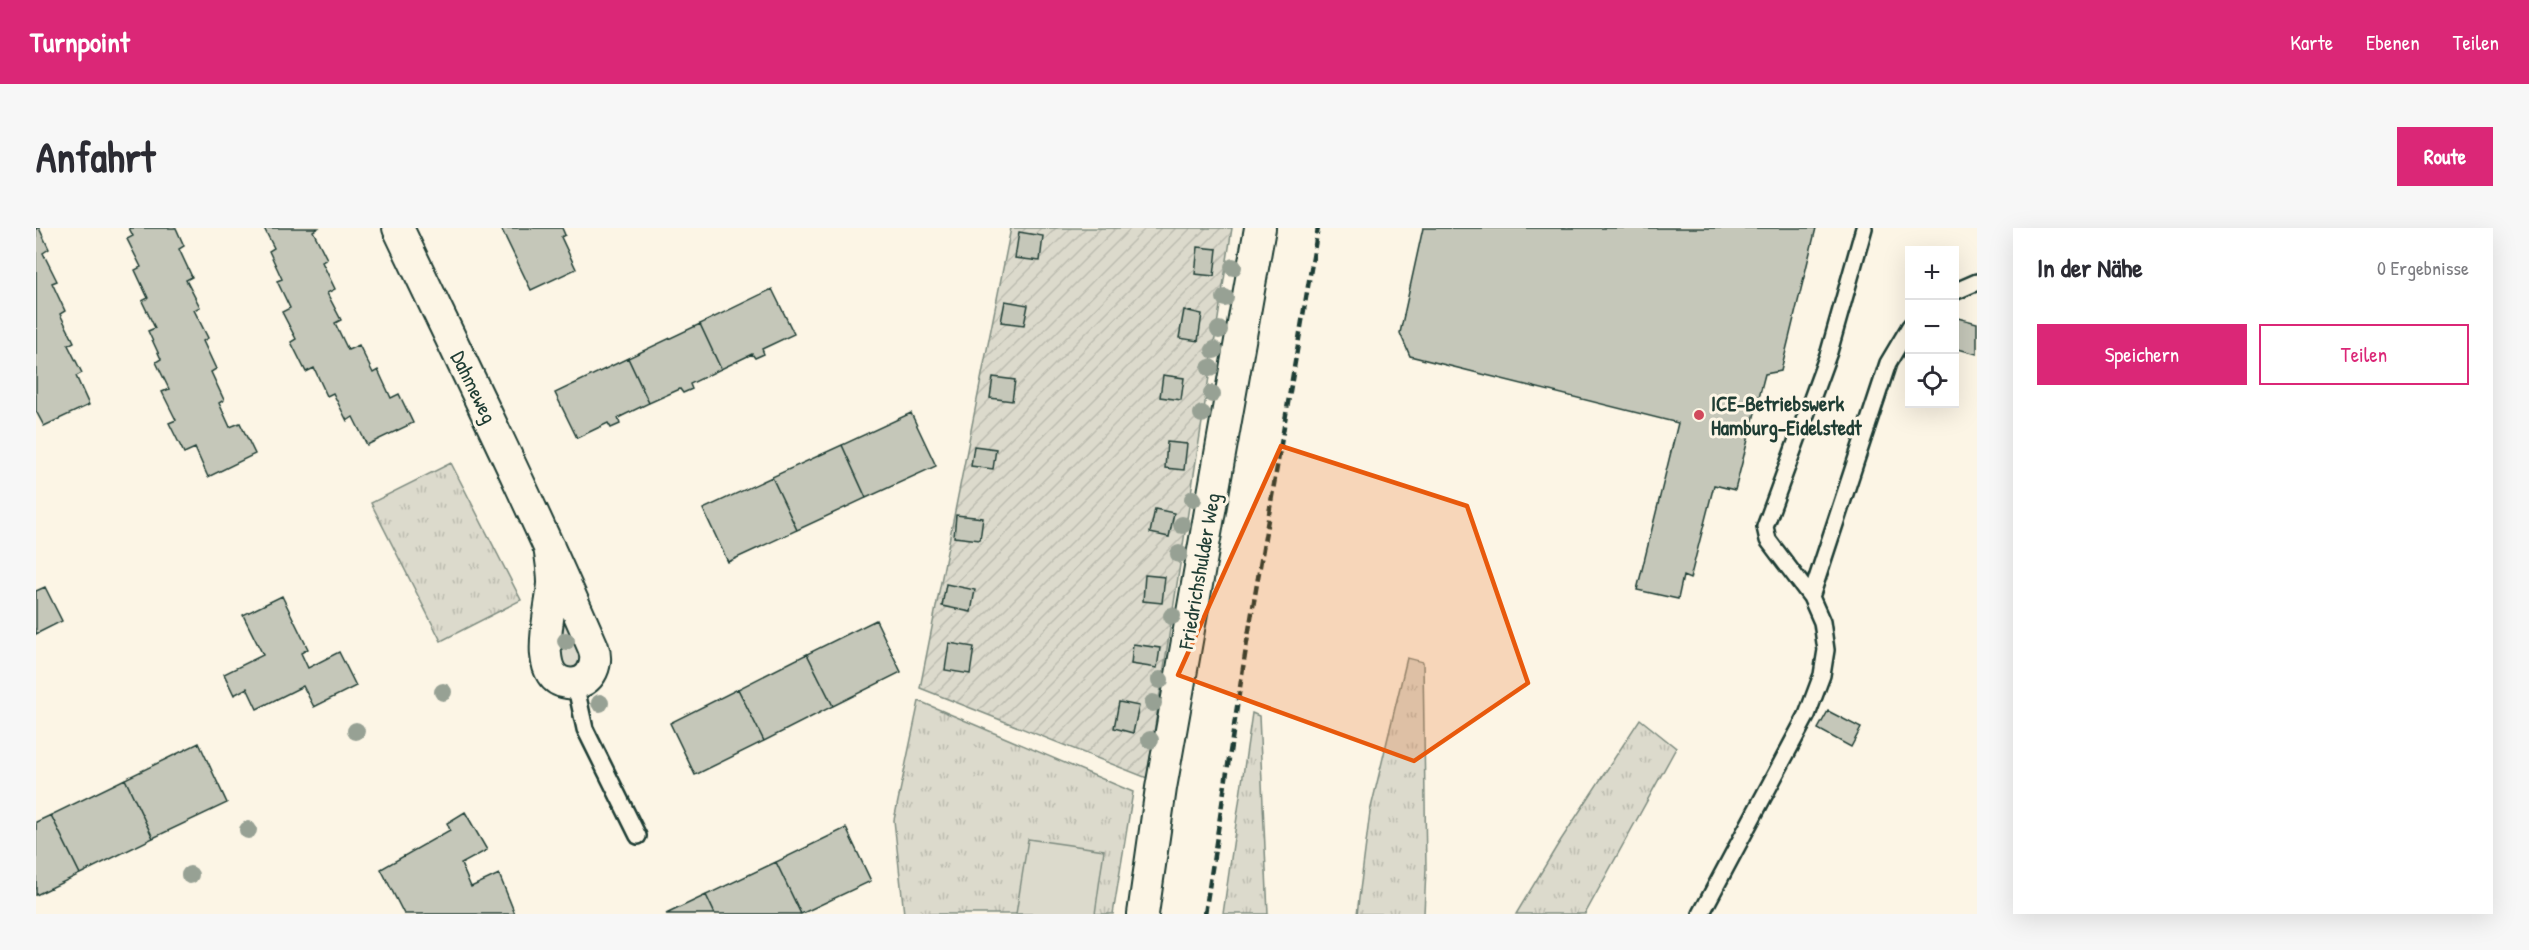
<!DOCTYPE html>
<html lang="de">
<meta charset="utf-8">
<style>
:root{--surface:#fff;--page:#f7f7f7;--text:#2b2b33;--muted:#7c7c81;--line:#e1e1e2;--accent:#db2777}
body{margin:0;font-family:"Patrick Hand",sans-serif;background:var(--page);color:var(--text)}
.controls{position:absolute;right:18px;top:18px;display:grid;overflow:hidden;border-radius:0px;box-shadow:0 6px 24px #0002}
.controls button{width:54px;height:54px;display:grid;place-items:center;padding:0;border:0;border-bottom:2px solid var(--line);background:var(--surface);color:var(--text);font:30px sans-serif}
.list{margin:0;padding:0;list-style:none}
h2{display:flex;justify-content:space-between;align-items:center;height:78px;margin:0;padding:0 24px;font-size:26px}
h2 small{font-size:20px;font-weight:400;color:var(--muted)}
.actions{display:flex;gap:12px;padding:18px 24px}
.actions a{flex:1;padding:14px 0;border:2px solid var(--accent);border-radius:0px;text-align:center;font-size:21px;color:var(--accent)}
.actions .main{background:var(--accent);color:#fff}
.icon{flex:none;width:33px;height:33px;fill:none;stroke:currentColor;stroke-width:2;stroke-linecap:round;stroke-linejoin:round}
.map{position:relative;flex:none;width:1941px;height:686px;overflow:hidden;border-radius:0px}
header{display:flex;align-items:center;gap:36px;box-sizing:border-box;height:84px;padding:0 30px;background:var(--accent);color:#fff}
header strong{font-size:28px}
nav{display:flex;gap:33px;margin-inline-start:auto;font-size:21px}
.intro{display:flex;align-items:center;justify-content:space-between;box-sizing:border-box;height:144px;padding:0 36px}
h1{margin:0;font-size:42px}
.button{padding:15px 27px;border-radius:0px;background:var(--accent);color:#fff;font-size:21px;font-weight:700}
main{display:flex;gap:36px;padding:0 36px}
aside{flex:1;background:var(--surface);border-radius:0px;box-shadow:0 6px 24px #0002}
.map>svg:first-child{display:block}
.grass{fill:url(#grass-tufts);stroke:#7e8c80;stroke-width:1.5}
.garden{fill:url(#garden-furrows);stroke:#7e8c80;stroke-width:1.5}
.pitch{fill:#dcdacc;stroke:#7e8c80;stroke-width:1.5}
.building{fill:#c5c7b9;stroke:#1f3d34;stroke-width:1.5}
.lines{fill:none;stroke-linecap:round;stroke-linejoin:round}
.service-casing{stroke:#1f3d34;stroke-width:20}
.minor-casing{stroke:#1f3d34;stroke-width:34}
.service{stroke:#fcf5e5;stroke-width:15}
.minor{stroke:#fcf5e5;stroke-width:30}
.rail{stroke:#1f3d34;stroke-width:4.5;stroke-dasharray:9 4.5;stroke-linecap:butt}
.tree{fill:#97a194}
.marked{fill:#e8590c;fill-opacity:0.2;stroke:#e8590c;stroke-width:4.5;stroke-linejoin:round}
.poi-dot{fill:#d1495b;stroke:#fcf5e5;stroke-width:2}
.labels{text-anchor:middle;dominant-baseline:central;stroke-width:6;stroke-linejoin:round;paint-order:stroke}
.street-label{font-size:21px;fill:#1f3d34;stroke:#fcf5e5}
.poi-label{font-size:21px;font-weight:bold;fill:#1f3d34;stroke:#fcf5e5;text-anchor:start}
</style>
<header>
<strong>Turnpoint</strong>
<nav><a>Karte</a><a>Ebenen</a><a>Teilen</a></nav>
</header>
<div class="intro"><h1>Anfahrt</h1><a class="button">Route</a></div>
<main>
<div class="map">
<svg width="1941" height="686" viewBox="0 0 1941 686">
<defs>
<pattern id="grass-tufts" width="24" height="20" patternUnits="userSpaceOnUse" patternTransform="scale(1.5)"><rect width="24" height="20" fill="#dcdacc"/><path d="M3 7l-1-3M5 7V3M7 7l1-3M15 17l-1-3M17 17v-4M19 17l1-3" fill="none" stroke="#bcbcb0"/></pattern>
<pattern id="garden-furrows" width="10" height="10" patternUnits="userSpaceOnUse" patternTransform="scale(1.5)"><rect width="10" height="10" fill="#dcdacc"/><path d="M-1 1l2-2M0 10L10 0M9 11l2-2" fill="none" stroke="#bcbcb0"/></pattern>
</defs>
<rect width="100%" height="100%" fill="#fcf5e5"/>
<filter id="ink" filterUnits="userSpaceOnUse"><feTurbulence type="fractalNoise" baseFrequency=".0167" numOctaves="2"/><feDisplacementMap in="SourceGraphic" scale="12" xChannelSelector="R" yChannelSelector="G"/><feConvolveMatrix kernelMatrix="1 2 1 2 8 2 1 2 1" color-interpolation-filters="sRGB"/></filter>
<g filter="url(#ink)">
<path class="grass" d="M 415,235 L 485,372 L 405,413 L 335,275 Z
M 527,386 L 548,423 L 542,438 C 534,442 530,439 523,435 L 521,390 Z
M 1371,430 L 1387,434 L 1390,641 L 1388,686 L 1321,686 L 1334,584 Z
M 883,473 L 1097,564 L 1077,686 L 868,686 L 858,592 Z
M 1216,485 L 1223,488 L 1232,686 L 1187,686 Z
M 1604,491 L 1640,520 L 1549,686 L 1480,686 L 1521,618 Z"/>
<path class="garden" d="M 975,0 L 1196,0 L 1111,550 L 884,460 Z"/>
<path class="pitch" d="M 992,611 L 1068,622 L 1059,686 L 980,686 Z"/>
<path class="building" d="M 0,0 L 3,0 L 13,21 L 7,25 L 21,53 L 16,55 L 29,83 L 24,86 L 38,114 L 32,117 L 46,145 L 40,148 L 53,177 L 8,198 L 0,183 Z
M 93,0 L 140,0 L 148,18 L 143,21 L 156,49 L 150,52 L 164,79 L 158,82 L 172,110 L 167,113 L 180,141 L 175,144 L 188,172 L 183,175 L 194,199 L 204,195 L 219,226 L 172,249 L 159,220 L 148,225 L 133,195 L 140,192 L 126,164 L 133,161 L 120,134 L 125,131 L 112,103 L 119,100 L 106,73 L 112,70 L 99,42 L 105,39 L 91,11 L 97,8 Z
M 228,0 L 282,0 L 277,3 L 291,31 L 286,34 L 299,61 L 291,65 L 305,92 L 299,95 L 312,122 L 323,117 L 337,145 L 342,142 L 355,170 L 363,166 L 377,195 L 331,217 L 317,189 L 311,193 L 297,165 L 291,168 L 278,140 L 270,144 L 255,114 L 260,111 L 246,84 L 254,80 L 241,53 L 246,51 L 233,23 L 238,20 Z
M 465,0 L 526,0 L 529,7 L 525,9 L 540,41 L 495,62 Z
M 1387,0 L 1780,0 L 1745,143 L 1729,146 L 1699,262 L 1678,257 L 1654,351 L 1647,348 L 1642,371 L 1601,362 L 1642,195 L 1374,128 L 1364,105 Z
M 983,4 L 1007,8 L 1004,33 L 979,30 Z
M 1162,19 L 1181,21 L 1178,48 L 1159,46 Z
M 736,61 L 758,106 L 726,121 L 728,126 L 719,130 L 716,126 L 685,141 L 664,96 Z
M 969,73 L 992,77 L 988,97 L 965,94 Z
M 1148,82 L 1166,86 L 1162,113 L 1143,110 Z
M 1918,89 L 1941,95 L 1941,126 L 1918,120 Z
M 664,96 L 685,141 L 654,156 L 656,161 L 647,165 L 644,161 L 613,175 L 592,130 Z
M 592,130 L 613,175 L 582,190 L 584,196 L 575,200 L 572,195 L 541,210 L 519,165 Z
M 1127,147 L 1148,150 L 1145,172 L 1124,169 Z
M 957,149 L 979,152 L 976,173 L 954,170 Z
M 875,185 L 900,238 L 830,270 L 806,217 Z
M 1131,214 L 1151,216 L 1148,242 L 1129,240 Z
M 806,217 L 830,270 L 761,302 L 736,249 Z
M 938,218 L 960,221 L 957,241 L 935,238 Z
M 736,249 L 761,302 L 692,334 L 667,281 Z
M 1119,281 L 1138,285 L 1133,309 L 1114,305 Z
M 920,287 L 947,290 L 944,312 L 918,309 Z
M 1109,347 L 1129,349 L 1126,375 L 1107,373 Z
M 910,356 L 939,362 L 935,384 L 906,378 Z
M 9,359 L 26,393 L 0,406 L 0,363 Z
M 246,368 L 272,421 L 265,425 L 272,440 L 303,424 L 320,458 L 278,479 L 267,458 L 221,481 L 211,460 L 198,467 L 188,446 L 227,427 L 207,387 Z
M 840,392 L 865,444 L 797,478 L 771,426 Z
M 913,415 L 938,419 L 934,446 L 909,442 Z
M 1097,416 L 1124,420 L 1121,440 L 1095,436 Z
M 771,426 L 797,478 L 728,513 L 702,461 Z
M 702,461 L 728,513 L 659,547 L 634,495 Z
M 1083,474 L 1103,478 L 1097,505 L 1078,500 Z
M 1792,483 L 1825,500 L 1815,519 L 1782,501 Z
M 163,515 L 191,575 L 117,610 L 89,551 Z
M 89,551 L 117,610 L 44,646 L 15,587 Z
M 429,584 L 451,622 L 425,636 L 435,659 L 463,646 L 479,686 L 368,686 L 345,641 L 414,602 L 411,595 Z
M 15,587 L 44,646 L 0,667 L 0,594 Z
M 810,600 L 835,653 L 765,686 L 740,634 Z
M 740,634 L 765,686 L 679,686 L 670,667 Z
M 670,667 L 679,686 L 630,686 Z"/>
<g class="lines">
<defs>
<path id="service" d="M 1918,64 L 1941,54
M 1775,369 L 1852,135 L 1874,98
M 539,455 L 549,501 L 602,608
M 1665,686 L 1771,487 L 1786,447 L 1790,422 L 1786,394 L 1775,369 L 1732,312 L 1729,299 L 1793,124 L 1828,0"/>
<path id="minor" d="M 362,0 C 428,139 496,277 557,419 C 564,437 553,459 531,455 C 494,450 516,380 517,355 C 517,343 515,331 513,319
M 1107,686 L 1125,560 L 1224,0"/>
</defs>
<use href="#service" class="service-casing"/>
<use href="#minor" class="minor-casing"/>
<use href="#service" class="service"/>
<use href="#minor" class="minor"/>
<path class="rail" d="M 1169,686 L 1211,414 L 1282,0"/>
</g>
<g class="tree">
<circle cx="1197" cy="39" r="9"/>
<circle cx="1189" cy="70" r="9"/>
<circle cx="1183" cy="102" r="9"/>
<circle cx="1178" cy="122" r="9"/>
<circle cx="1174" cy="140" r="9"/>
<circle cx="1176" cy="166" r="9"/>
<circle cx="1166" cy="186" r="9"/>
<circle cx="1157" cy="271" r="9"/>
<circle cx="1146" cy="297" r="9"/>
<circle cx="1143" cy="326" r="9"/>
<circle cx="1136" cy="388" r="9"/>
<circle cx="530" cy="413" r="9"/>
<circle cx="1124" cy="452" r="9"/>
<circle cx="407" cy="464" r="9"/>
<circle cx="564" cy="475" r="9"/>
<circle cx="1117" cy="475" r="9"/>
<circle cx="320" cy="503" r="9"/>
<circle cx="1114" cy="512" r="9"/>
<circle cx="212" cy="602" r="9"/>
<circle cx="154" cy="647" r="9"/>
</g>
</g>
<path class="marked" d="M 1245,218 L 1431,278 L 1492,455 L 1378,533 L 1142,447 Z"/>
<circle class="poi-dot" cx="1663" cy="187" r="6"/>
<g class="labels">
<g class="street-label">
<text transform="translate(438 159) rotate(64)">Dahmeweg</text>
<text transform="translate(1163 343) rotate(-80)">Friedrichshulder Weg</text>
</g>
<g class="poi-label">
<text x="1675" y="175">ICE-Betriebswerk<tspan x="1675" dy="24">Hamburg-Eidelstedt</tspan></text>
</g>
</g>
</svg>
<div class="controls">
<button>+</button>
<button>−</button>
<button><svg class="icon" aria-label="locate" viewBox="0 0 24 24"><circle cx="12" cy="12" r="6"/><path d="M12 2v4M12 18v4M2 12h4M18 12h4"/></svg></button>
</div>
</div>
<aside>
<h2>In der Nähe<small>0 Ergebnisse</small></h2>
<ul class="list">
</ul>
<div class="actions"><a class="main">Speichern</a><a>Teilen</a></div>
</aside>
</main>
